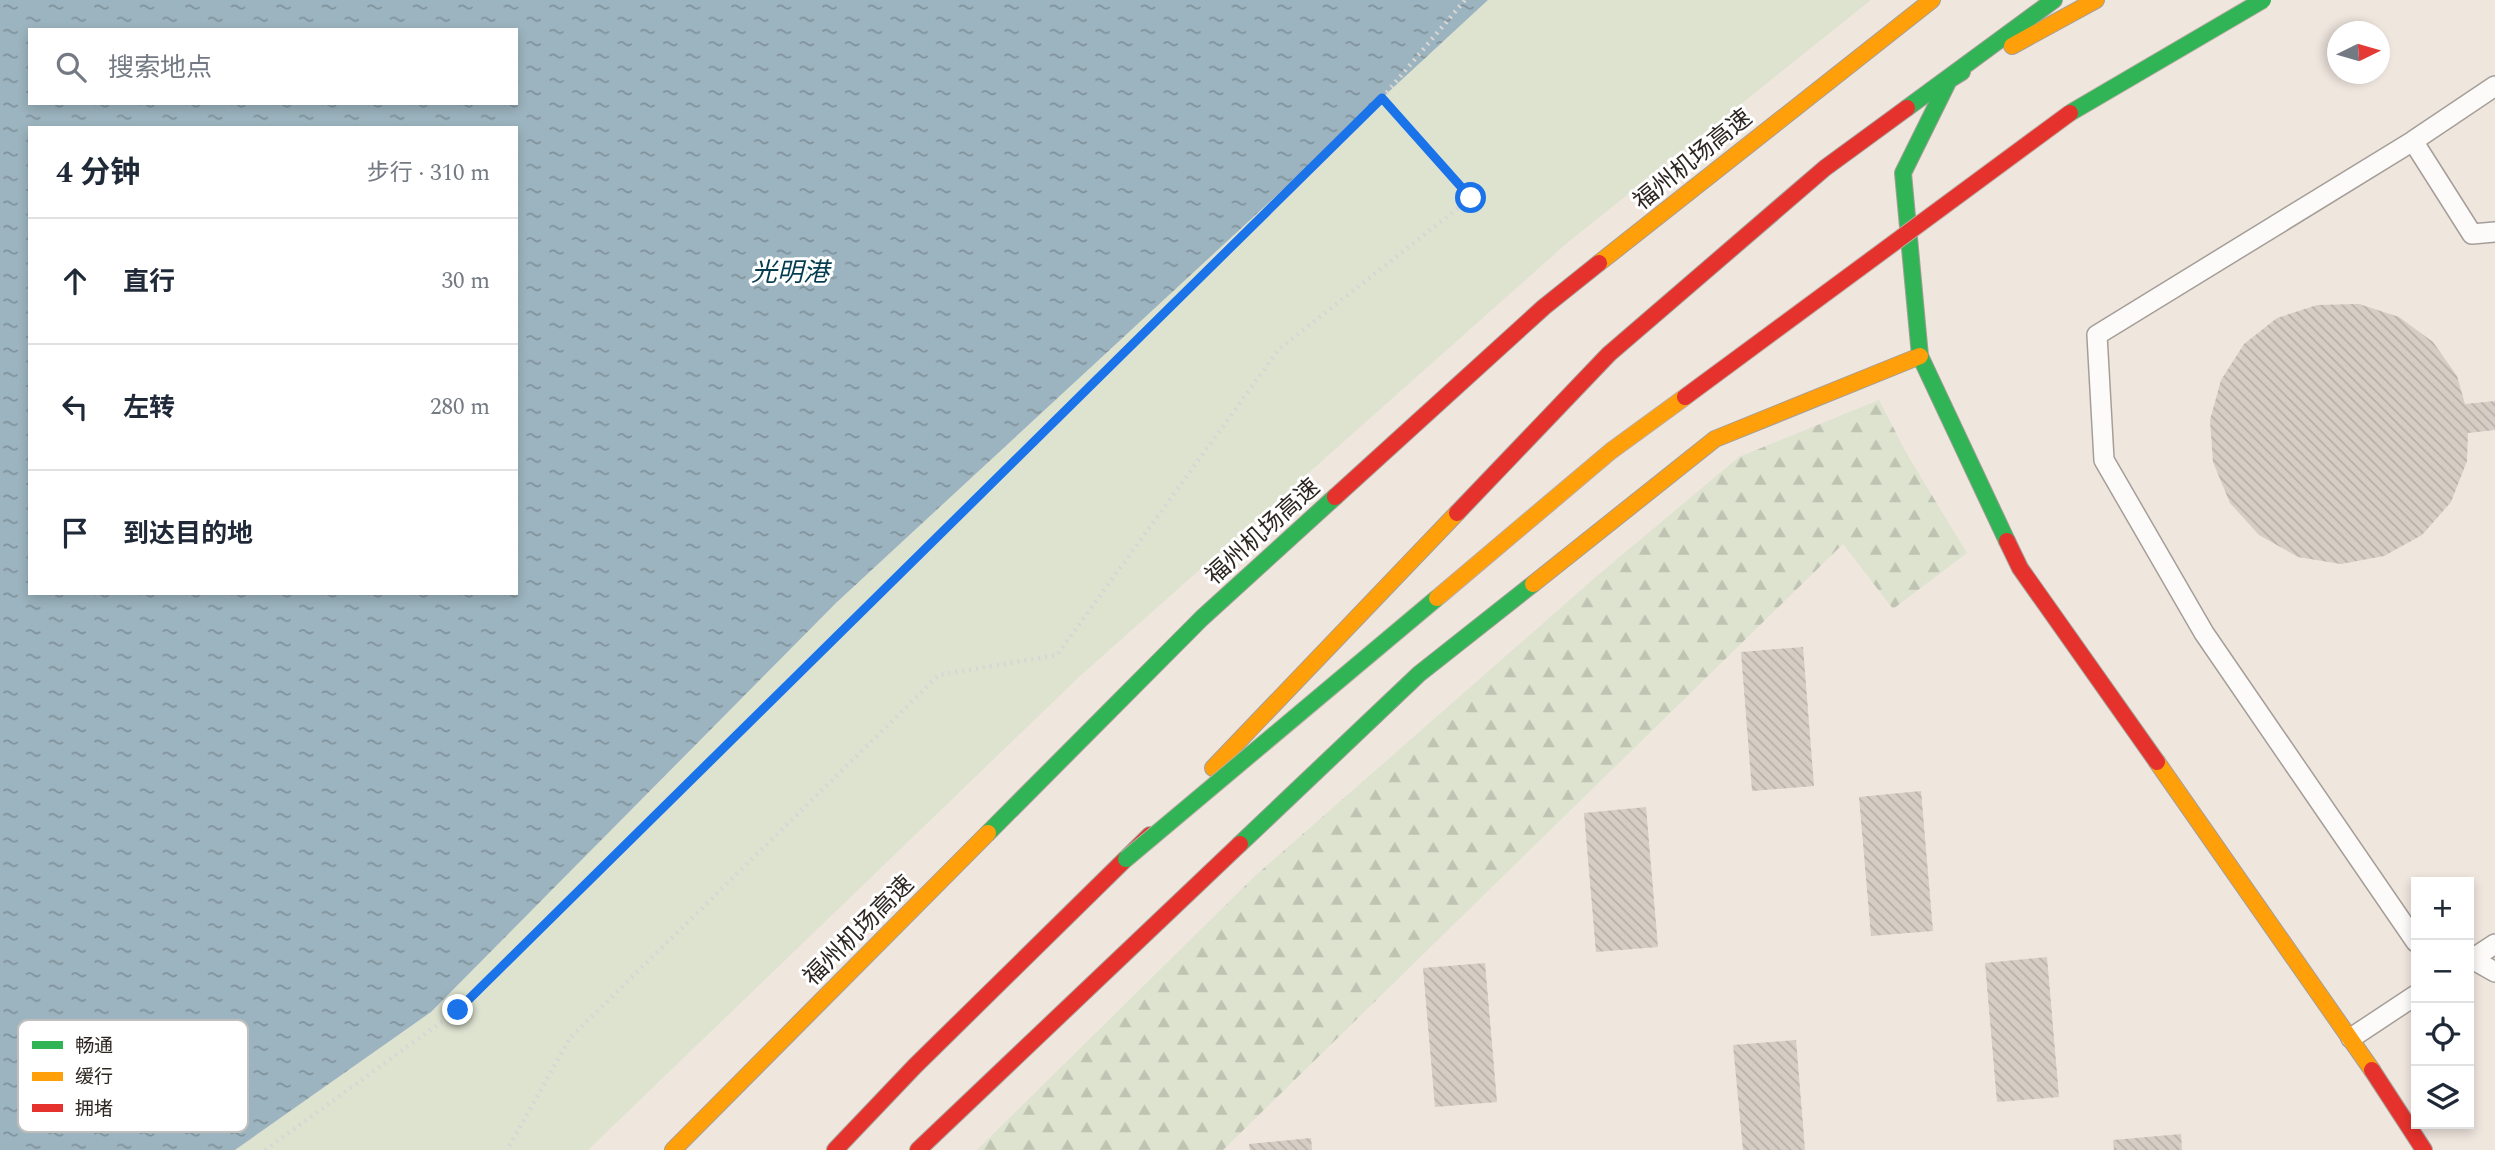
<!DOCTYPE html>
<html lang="zh">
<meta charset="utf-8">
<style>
:root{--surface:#fff;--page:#f2f2f3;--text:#1f2937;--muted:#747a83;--line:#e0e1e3}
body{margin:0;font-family:Spectral,"Noto Sans SC",serif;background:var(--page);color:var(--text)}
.controls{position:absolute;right:21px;bottom:21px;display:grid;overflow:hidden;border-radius:0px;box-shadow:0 4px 10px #0003}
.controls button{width:63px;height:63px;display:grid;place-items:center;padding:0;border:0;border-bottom:2px solid var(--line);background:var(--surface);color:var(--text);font:35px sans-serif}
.compass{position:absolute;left:2327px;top:21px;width:63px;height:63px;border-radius:50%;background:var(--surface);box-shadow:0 4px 10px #0003;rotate:85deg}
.stop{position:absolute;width:21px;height:21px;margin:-16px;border:5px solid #1a73e8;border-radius:50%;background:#fff}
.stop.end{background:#1a73e8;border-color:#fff;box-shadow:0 2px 7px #0008}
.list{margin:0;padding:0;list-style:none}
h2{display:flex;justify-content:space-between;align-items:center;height:91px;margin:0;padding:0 28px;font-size:30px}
h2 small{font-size:23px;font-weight:400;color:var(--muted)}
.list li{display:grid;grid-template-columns:46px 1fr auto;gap:21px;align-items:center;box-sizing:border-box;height:126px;padding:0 28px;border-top:2px solid var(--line)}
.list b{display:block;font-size:26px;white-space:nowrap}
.list em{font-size:23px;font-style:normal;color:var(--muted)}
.icon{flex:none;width:38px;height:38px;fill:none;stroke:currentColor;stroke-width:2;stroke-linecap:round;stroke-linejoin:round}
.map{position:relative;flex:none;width:2495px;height:1150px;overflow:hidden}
.search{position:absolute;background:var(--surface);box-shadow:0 4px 10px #0003;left:28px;top:28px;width:490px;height:77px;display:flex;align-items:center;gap:18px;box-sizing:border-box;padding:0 24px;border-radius:0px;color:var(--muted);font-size:26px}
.panel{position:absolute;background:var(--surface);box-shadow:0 4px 10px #0003;left:28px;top:126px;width:490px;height:469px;border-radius:0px}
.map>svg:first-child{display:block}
.green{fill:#dee3d0}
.forest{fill:url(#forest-firs)}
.water{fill:url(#water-ripples);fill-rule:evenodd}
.building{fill:url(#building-back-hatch)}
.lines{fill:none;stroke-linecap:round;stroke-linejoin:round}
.lane-casing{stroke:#a59e98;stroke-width:22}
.fast-casing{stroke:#a59e98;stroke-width:18}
.slow-casing{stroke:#a59e98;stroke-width:18}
.jam-casing{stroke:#a59e98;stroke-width:18}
.path{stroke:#d8d6d4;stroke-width:4.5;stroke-dasharray:2 5;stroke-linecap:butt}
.lane{stroke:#fdfbfa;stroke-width:19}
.fast{stroke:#30b455;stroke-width:16}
.slow{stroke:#ff9f0a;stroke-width:16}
.jam{stroke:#e5322d;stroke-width:16}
.fast-bridge-casing{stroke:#baaca5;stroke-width:18;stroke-linecap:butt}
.slow-bridge-casing{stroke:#baaca5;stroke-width:18;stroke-linecap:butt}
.jam-bridge-casing{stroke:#baaca5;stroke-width:18;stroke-linecap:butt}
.fast-bridge{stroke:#30b455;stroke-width:16}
.slow-bridge{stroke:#ff9f0a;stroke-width:16}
.jam-bridge{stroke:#e5322d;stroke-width:16}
.route{stroke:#1a73e8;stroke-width:9}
.labels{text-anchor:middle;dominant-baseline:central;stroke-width:6;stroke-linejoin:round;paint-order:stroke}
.street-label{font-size:24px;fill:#2d2721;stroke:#fff}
.water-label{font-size:26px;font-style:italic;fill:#033b51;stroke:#fff}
.key{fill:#fff;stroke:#c0bebc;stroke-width:2}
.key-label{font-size:19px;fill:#2d2721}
</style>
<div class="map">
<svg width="2495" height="1150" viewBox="0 0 2495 1150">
<defs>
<pattern id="forest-firs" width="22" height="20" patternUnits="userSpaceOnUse" patternTransform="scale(1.75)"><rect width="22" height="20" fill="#dee3d0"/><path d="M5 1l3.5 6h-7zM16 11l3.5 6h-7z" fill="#bfc3b2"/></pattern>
<pattern id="water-ripples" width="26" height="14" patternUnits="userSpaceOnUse" patternTransform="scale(1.75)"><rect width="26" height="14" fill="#9cb4bf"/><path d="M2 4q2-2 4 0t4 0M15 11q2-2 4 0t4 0" fill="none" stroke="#80929b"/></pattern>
<pattern id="building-back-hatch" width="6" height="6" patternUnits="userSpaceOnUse" patternTransform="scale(1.75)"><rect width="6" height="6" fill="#d6cdc4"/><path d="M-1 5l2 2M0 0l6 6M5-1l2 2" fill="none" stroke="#b8b0a8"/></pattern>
</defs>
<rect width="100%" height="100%" fill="#efe6de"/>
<path class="green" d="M 1488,0 L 1871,0 L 1567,243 L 1079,677 L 588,1150 L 235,1150 L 431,1012 L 836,603 Z"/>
<path class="forest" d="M 1879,400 L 1908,456 L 1967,553 L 1893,609 L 1843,544 L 1223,1150 L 977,1150 L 1255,876 L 1598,575 L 1739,457 Z"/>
<path class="water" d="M 0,0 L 1488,0 L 836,603 L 431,1012 L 235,1150 L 0,1150 ZM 30,30 L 516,30 L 516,103 L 30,103 ZM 30,128 L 516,128 L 516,593 L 30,593 Z"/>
<path class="building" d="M 2359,304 L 2399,317 L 2433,342 L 2457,376 L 2465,404 L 2495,401 L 2495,430 L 2468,433 L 2467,461 L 2451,502 L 2422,535 L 2384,556 L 2341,564 L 2298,557 L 2259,535 L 2230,503 L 2213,462 L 2210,420 L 2221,380 L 2244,344 L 2277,318 L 2317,305 Z
M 1803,647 L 1814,786 L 1752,791 L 1741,652 Z
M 1921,791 L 1933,931 L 1871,936 L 1859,797 Z
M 1646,807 L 1658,947 L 1596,952 L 1584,813 Z
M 2047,957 L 2059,1097 L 1997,1102 L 1985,963 Z
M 1485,963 L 1497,1102 L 1435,1107 L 1423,968 Z
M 1796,1040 L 1805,1150 L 1743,1150 L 1733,1045 Z
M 2181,1134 L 2182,1150 L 2114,1150 L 2113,1140 Z
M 1311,1138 L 1312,1150 L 1250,1150 L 1249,1144 Z"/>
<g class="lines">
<defs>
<path id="lane" d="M 2413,141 L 2472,234 L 2495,232
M 2416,942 L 2204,633 L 2104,460 L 2097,335 L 2413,141 L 2495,86
M 2472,959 L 2495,972
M 2469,961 L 2495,944
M 2351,1038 L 2416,995"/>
<path id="fast" d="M 1962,72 L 1949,80 L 1903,173 L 1920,356 L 2007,541
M 1907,108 L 2054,0
M 988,833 L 1202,618 L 1335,497
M 1240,844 L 1419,674 L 1533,584"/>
<path id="slow" d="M 2012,46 L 2096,0
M 1599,263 L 1932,0
M 1533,584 L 1715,439 L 1920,356
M 2157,762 L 2372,1070
M 1213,768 L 1457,513
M 673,1150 L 988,833"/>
<path id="jam" d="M 1335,497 L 1544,307 L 1599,263
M 1457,513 L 1609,354 L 1825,168 L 1907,108
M 2007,541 L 2020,568 L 2157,762
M 2372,1070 L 2424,1150
M 835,1150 L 915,1066 L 1150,835
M 918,1150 L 1240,844"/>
</defs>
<use href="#lane" class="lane-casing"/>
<use href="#fast" class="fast-casing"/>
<use href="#slow" class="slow-casing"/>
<use href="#jam" class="jam-casing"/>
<path class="path" d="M 1382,98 L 1465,0
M 265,1150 L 458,1010 L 1382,98 L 1471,198 L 1279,349 L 1057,655 L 939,675 L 570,1038 L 507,1150"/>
<use href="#lane" class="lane"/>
<use href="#fast" class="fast"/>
<use href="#slow" class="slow"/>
<use href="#jam" class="jam"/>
<defs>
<path id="fast-bridge" d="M 2070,113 L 2263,0
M 1126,859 L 1437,598"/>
<path id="slow-bridge" d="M 1437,598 L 1611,451 L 1685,397"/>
<path id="jam-bridge" d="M 1685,397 L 2070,113"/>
</defs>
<use href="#fast-bridge" class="fast-bridge-casing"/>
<use href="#slow-bridge" class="slow-bridge-casing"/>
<use href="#jam-bridge" class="jam-bridge-casing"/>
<use href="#fast-bridge" class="fast-bridge"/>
<use href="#slow-bridge" class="slow-bridge"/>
<use href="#jam-bridge" class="jam-bridge"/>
</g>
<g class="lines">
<path class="route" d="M 458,1010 L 1382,98 L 1471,198"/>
</g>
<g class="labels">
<g class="street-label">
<text transform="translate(1693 160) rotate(-39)">福州机场高速</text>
<text transform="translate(1263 532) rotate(-42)">福州机场高速</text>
<text transform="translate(859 931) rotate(-45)">福州机场高速</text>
</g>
<g class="water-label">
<text x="790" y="273">光明港</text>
</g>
</g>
<rect x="18" y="1020" width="230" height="112" rx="10" class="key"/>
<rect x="32" y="1041" width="31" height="8" fill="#30b455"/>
<rect x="32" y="1072" width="31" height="9" fill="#ff9f0a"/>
<rect x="32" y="1104" width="31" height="8" fill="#e5322d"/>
<g class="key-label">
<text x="75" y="1052">畅通</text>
<text x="75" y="1083">缓行</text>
<text x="75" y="1115">拥堵</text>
</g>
</svg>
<div class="controls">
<button>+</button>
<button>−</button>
<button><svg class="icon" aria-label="locate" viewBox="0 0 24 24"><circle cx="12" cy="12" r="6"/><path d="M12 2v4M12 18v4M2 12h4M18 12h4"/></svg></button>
<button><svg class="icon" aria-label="layers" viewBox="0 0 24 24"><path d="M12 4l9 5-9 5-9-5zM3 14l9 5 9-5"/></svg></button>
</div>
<svg class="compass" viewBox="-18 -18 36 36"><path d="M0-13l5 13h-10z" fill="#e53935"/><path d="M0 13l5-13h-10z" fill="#747a83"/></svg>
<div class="stop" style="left:1471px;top:198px"></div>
<div class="stop end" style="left:458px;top:1010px"></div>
<div class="search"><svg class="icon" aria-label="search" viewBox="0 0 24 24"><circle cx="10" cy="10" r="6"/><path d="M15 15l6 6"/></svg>搜索地点</div>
<section class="panel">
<h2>4 分钟<small>步行 · 310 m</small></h2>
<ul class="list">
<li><svg class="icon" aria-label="ahead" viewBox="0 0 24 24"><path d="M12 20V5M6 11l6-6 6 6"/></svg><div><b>直行</b></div><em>30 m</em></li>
<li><svg class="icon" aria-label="left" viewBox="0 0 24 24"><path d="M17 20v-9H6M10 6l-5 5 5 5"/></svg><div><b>左转</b></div><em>280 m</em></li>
<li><svg class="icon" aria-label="arrive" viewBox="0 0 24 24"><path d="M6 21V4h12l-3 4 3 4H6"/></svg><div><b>到达目的地</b></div></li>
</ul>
</section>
</div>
